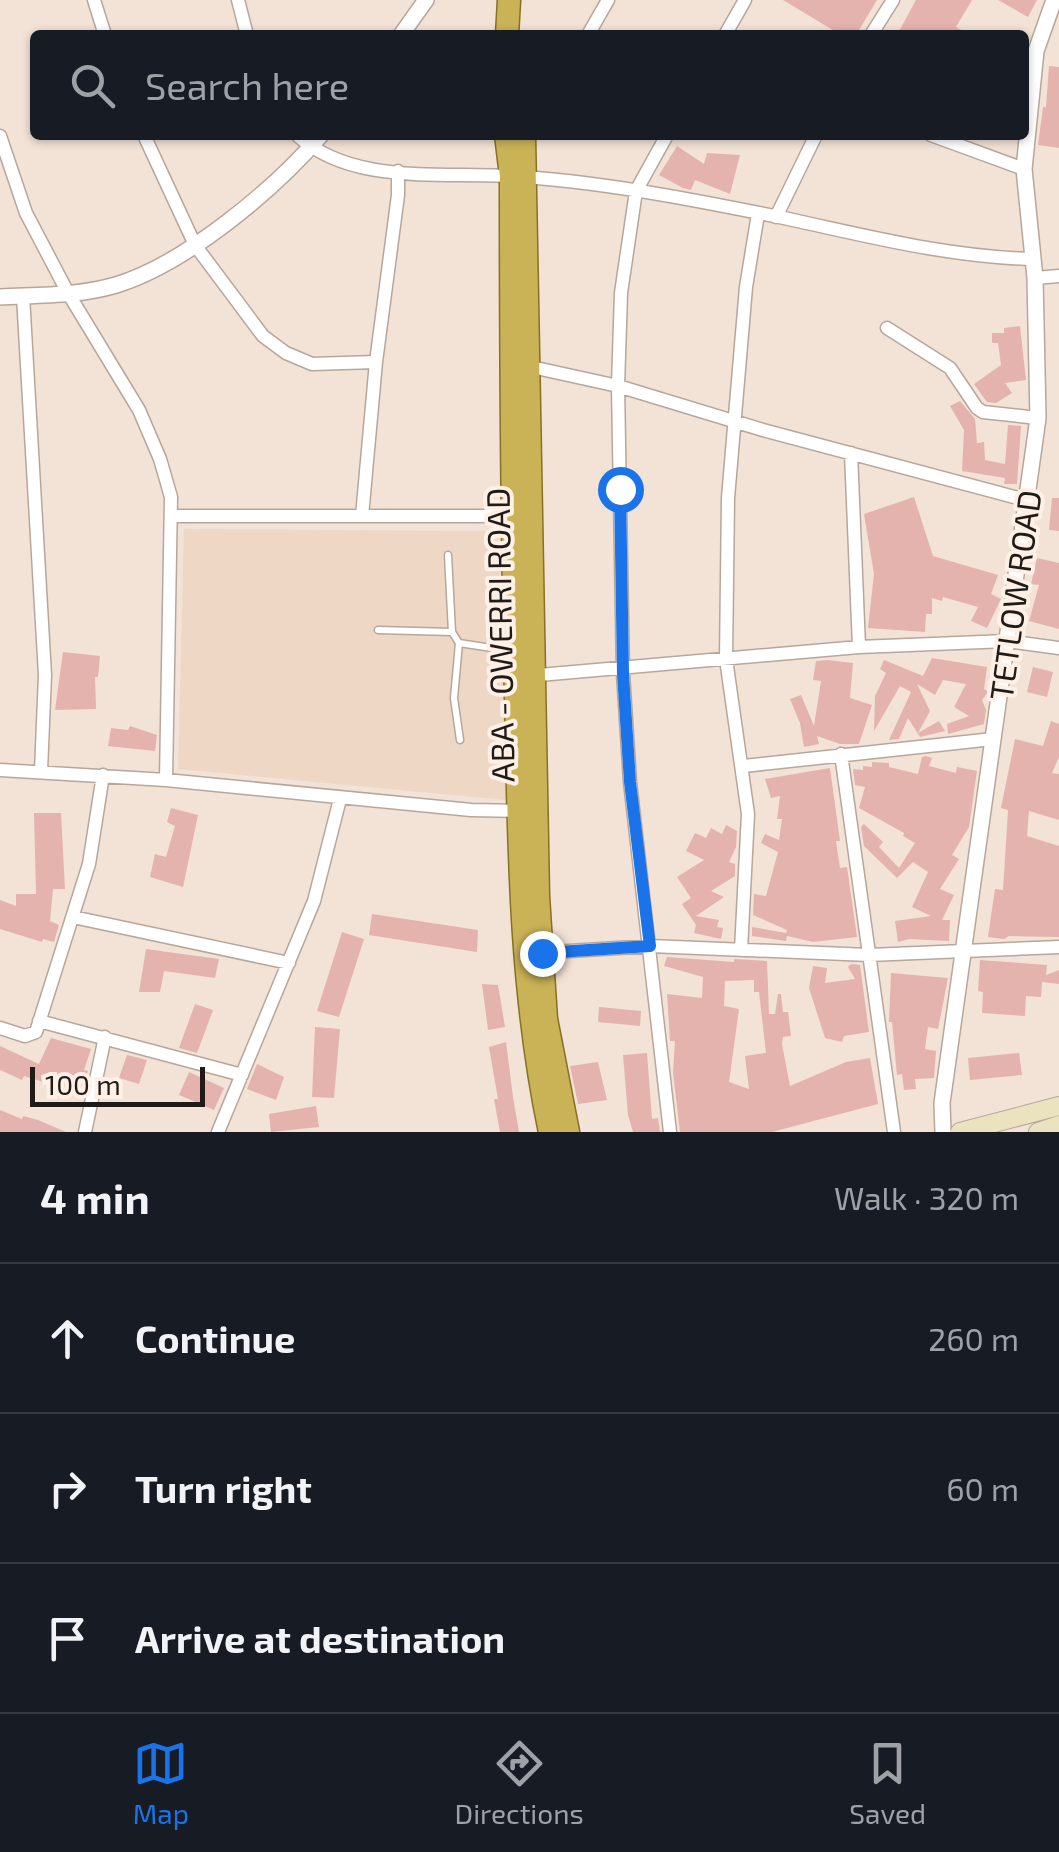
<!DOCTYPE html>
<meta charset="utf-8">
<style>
:root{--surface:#171b24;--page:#242831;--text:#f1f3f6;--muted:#9ea1a6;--line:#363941;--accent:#1a73e8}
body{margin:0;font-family:"Exo 2",sans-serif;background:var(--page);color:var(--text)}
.scale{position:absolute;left:30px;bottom:25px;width:175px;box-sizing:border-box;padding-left:10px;border:5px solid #211b17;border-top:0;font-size:28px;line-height:35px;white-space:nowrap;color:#211b17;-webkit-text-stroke:8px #fef0e6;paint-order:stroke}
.stop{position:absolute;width:30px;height:30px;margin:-22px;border:8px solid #1a73e8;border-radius:50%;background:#fff}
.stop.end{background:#1a73e8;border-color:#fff;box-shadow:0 2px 10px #0008}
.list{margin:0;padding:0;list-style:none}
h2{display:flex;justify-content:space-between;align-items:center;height:130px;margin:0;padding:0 40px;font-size:42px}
h2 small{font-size:32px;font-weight:400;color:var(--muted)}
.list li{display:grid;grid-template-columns:65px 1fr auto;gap:30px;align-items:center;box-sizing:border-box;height:150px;padding:0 40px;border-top:2px solid var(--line)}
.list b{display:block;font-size:38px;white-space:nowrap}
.list em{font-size:32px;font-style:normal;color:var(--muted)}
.icon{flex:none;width:55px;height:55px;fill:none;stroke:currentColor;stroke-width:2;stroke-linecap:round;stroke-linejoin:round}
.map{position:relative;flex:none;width:1059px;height:1132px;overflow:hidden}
.search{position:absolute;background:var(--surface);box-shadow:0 2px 8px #0004;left:30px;right:30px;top:30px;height:110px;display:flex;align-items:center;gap:25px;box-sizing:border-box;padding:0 35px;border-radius:10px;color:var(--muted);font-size:38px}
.sheet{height:580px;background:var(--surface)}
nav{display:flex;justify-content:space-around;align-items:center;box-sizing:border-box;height:140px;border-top:2px solid var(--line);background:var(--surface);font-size:28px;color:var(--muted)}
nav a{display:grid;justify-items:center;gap:5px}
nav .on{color:var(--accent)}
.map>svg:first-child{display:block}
.built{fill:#eed7c5}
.building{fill:#e5b3ae;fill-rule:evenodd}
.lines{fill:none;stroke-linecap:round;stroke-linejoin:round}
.service-casing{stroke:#b7a79b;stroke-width:9}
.minor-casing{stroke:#b7a79b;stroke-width:15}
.tertiary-casing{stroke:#b7a79b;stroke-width:18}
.secondary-casing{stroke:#b7a79b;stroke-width:20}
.trunk-casing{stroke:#867125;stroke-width:25}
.service{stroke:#fff;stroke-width:6}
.minor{stroke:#fff;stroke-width:12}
.tertiary{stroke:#fff;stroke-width:15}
.secondary{stroke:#ebe2c0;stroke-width:18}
.trunk{stroke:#cab357;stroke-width:22}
.route{stroke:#1a73e8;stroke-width:12}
.labels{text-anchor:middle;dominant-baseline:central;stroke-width:8;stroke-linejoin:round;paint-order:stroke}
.street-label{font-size:32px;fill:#211b17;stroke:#fef0e6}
</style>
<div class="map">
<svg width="1059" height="1132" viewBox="0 0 1059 1132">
<rect width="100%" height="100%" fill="#f3e2d6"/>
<path class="built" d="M 184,529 L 499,531 L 506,800 L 178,769 Z"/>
<path class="building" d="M 783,0 L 877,0 L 856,35 L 841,35 Z
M 916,0 L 972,0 L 956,27 L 970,35 L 897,35 Z
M 998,0 L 1037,0 L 1028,17 Z
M 1049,66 L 1059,67 L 1059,148 L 1038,145 L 1043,107 L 1046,107 Z
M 677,146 L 704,164 L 707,153 L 740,155 L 730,194 L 695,180 L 691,190 L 683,188 L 659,175 Z
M 1020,326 L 1026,380 L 1005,383 L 1012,393 L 996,403 L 987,402 L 974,384 L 1001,365 L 998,343 L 992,343 L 992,333 L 1004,333 L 1004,328 Z
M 960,401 L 975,419 L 977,443 L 984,442 L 985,460 L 1005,464 L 1008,425 L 1021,426 L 1017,484 L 1004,484 L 1005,478 L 962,471 L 964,430 L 950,406 Z
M 914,497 L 933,556 L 998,575 L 991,594 L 1001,599 L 987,628 L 971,621 L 978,607 L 943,597 L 942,601 L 932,598 L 932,614 L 926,614 L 925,632 L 868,628 L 874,574 L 864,514 Z
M 1052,498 L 1059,498 L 1059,531 L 1049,530 Z
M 1037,558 L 1059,563 L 1059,629 L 1029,621 L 1039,585 L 1031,584 Z
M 63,652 L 100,656 L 98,677 L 95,677 L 96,709 L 55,710 Z
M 932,658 L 987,667 L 984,689 L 988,692 L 982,700 L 986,710 L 984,724 L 948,734 L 947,724 L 969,716 L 954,707 L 966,684 L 943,680 L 935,695 L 917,684 L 930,711 L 918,733 L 939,721 L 945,731 L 920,737 L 908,718 L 899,739 L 889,740 L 911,692 L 900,686 L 874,731 L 875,696 L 886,673 L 880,669 L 884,660 L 923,676 Z
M 828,660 L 853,663 L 850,698 L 872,705 L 859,744 L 840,744 L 817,736 L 819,744 L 804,747 L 800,723 L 790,699 L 801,695 L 814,726 L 821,681 L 813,680 L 816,661 Z
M 1033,667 L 1053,672 L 1047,697 L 1027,692 Z
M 1051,721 L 1059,724 L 1059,757 L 1052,773 L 1059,774 L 1059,820 L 1029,811 L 1027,836 L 1059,846 L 1059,937 L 1009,936 L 1004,939 L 988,937 L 995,889 L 1003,890 L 1008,810 L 1001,808 L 1015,739 L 1043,746 Z
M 130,726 L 157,735 L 155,751 L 108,746 L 111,728 L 128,730 Z
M 926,756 L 932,758 L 929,766 L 956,773 L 957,767 L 977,771 L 969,827 L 952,855 L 959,859 L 940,889 L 954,895 L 942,920 L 950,920 L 949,941 L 909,939 L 898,942 L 895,921 L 931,916 L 912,907 L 928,872 L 913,862 L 897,878 L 864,846 L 861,827 L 864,824 L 883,842 L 879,847 L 899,868 L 915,843 L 903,836 L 904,833 L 859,808 L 865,787 L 855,785 L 853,769 L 863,770 L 863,766 L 872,767 L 872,762 L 889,763 L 889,767 L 918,774 L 922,757 Z
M 830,768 L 840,841 L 836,841 L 840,868 L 847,867 L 857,937 L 813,942 L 787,936 L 786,941 L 752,936 L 752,927 L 786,933 L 787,930 L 753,915 L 754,894 L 766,896 L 778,852 L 761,843 L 765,834 L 779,840 L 782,819 L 777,819 L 780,796 L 771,798 L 765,779 Z
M 171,808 L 198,815 L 183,887 L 150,877 L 155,854 L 166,857 L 175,826 L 167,822 Z
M 34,813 L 61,813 L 65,889 L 53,889 L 50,921 L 59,925 L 54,942 L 43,939 L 42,942 L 0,929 L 0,900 L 16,906 L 16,894 L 36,894 Z
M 726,825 L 737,831 L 736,847 L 729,862 L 735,864 L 735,876 L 711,891 L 724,897 L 696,916 L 719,920 L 717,927 L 723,928 L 721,939 L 694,933 L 696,925 L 682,904 L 691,898 L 677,877 L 704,860 L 686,851 L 695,833 L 706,838 L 711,828 L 722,834 Z
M 372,914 L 478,930 L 477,952 L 369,935 Z
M 342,932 L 364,939 L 339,1017 L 317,1011 Z
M 146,949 L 219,959 L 215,978 L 164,971 L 160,992 L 139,992 Z
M 667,957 L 734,962 L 734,959 L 767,961 L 769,1014 L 775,1014 L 778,994 L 781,994 L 783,1012 L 788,1012 L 791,1036 L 783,1037 L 782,1044 L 790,1086 L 846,1062 L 870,1058 L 878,1104 L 772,1132 L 680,1132 L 673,1073 L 675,1041 L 670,1041 L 667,994 L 702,998 L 703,977 L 664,966 ZM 754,980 L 754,992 L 759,992 L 766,1053 L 745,1056 L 749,1089 L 729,1082 L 739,1009 L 724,1006 L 725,981 Z
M 980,960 L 1047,965 L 1046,975 L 1059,970 L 1059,984 L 1042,982 L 1041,997 L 1026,996 L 1025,1016 L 982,1013 L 983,992 L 978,991 Z
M 851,964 L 860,965 L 869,1032 L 844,1036 L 842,1042 L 825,1038 L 809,988 L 813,966 L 827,968 L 825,983 L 855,979 L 848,967 Z
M 891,973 L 948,978 L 938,1029 L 928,1027 L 925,1049 L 936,1051 L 934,1078 L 915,1079 L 916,1089 L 904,1090 L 902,1074 L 897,1075 L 892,1022 L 889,1022 Z
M 482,984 L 498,985 L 505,1027 L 488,1030 Z
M 195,1004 L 213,1010 L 197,1053 L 179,1048 Z
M 599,1007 L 641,1011 L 640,1026 L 598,1022 Z
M 315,1027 L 340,1029 L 334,1098 L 312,1097 Z
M 51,1038 L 91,1049 L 84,1070 L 88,1071 L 81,1094 L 24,1076 L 22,1080 L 0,1070 L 0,1046 L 39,1064 Z
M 506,1042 L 513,1097 L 519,1132 L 500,1132 L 494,1099 L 498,1099 L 489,1047 Z
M 647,1053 L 652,1119 L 658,1118 L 660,1132 L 633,1132 L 628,1115 L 623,1055 Z
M 1019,1053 L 1022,1075 L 970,1080 L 968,1058 Z
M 127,1055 L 147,1060 L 139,1084 L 119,1078 Z
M 598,1062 L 607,1100 L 578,1104 L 570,1066 Z
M 257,1064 L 284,1077 L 276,1100 L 247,1089 Z
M 189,1072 L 224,1088 L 214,1110 L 179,1095 Z
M 316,1106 L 319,1127 L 271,1132 L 269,1114 Z
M 0,1110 L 22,1119 L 23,1116 L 38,1120 L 66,1132 L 0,1132 Z"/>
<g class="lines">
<defs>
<path id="service" d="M 448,555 L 452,632 L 459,643 L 454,698 L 460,740
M 378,630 L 452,632
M 459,643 L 512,651"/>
<path id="minor" d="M 94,0 L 105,35
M 238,0 L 247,35
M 588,35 L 608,0
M 725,35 L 745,0
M 871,35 L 893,0
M 144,135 L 195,245 L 263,336 L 286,353 L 312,364 L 376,362
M 297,135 C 351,185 440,172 508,176 C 598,181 690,199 779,217 C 864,235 946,257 1033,259
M 667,135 L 636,191 L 621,293 L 618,386 L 623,673 L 630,782 L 670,1132
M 931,135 L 1024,169
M 0,136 L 26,213 L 68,293 L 139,410 L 160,459 L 171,497 L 166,780
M 776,217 L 816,135
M 1035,278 L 1059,276
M 23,296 L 45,675 L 41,771
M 887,328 L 950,368 L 977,408 L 983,412 L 1038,418
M 527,366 L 618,386 L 763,430 L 1029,501
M 851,453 L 859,647
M 172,516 L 513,516
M 362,516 L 376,362 L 398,195 L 398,171
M 528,676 L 859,647 L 1007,641 L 1059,648
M 841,754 L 894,1132
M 744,766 L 993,739
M 0,770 L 166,780 L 471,810 L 521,811
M 73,917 L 289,963
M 741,950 L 748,814 L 726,659 L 728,498 L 746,287 L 758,214
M 537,953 L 650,946 L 869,955 L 1059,947
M 39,1021 L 242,1075
M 0,1028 L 25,1036 L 36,1032 L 89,864 L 103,775
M 85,1132 L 105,1037
M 218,1132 L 314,901 L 340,799"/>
<path id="tertiary" d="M 401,35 L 426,0
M 0,297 C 38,295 79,296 116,285 C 185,264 274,190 321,135
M 943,1132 L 942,1103 L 1038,418 L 1035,278 L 1024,169 L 1036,51 L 1054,0"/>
<path id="secondary" d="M 960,1132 L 1059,1106
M 1038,1132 L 1059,1125"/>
<path id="trunk" d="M 507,35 L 509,0
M 506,135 L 511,176 C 511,351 512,526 516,701 C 519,846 520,990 550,1132
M 524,135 L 538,896 L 546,1019 L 568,1132"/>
</defs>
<use href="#service" class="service-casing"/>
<use href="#minor" class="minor-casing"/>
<use href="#tertiary" class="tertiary-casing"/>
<use href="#secondary" class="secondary-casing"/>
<use href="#trunk" class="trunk-casing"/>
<use href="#service" class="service"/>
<use href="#minor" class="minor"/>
<use href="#tertiary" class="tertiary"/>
<use href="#secondary" class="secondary"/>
<use href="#trunk" class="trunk"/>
</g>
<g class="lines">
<path class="route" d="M 542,953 L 650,946 L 630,782 L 623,674 L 620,489"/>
</g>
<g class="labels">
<g class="street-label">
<text transform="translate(1014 595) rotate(-82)">TETLOW ROAD</text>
<text transform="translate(499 635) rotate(-91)">ABA - OWERRI ROAD</text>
</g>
</g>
</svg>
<div class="scale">100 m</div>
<div class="stop" style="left:620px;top:489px"></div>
<div class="stop end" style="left:542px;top:953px"></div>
<div class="search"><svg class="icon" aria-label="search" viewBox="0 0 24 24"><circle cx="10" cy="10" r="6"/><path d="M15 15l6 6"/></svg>Search here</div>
</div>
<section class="sheet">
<h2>4 min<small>Walk · 320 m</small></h2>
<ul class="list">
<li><svg class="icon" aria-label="ahead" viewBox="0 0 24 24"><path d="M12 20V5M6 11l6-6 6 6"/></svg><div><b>Continue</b></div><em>260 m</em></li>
<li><svg class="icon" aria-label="right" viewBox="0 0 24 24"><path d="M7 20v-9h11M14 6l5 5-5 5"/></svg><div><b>Turn right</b></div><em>60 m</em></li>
<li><svg class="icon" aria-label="arrive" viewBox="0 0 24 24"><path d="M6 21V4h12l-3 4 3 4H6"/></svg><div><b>Arrive at destination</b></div></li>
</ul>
</section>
<nav>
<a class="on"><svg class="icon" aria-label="map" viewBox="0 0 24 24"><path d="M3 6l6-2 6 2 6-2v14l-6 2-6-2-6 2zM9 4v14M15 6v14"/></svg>Map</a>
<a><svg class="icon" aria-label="directions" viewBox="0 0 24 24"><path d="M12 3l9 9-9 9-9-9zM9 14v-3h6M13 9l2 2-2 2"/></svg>Directions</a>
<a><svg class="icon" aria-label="saved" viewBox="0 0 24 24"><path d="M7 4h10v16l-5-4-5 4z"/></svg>Saved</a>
</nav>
